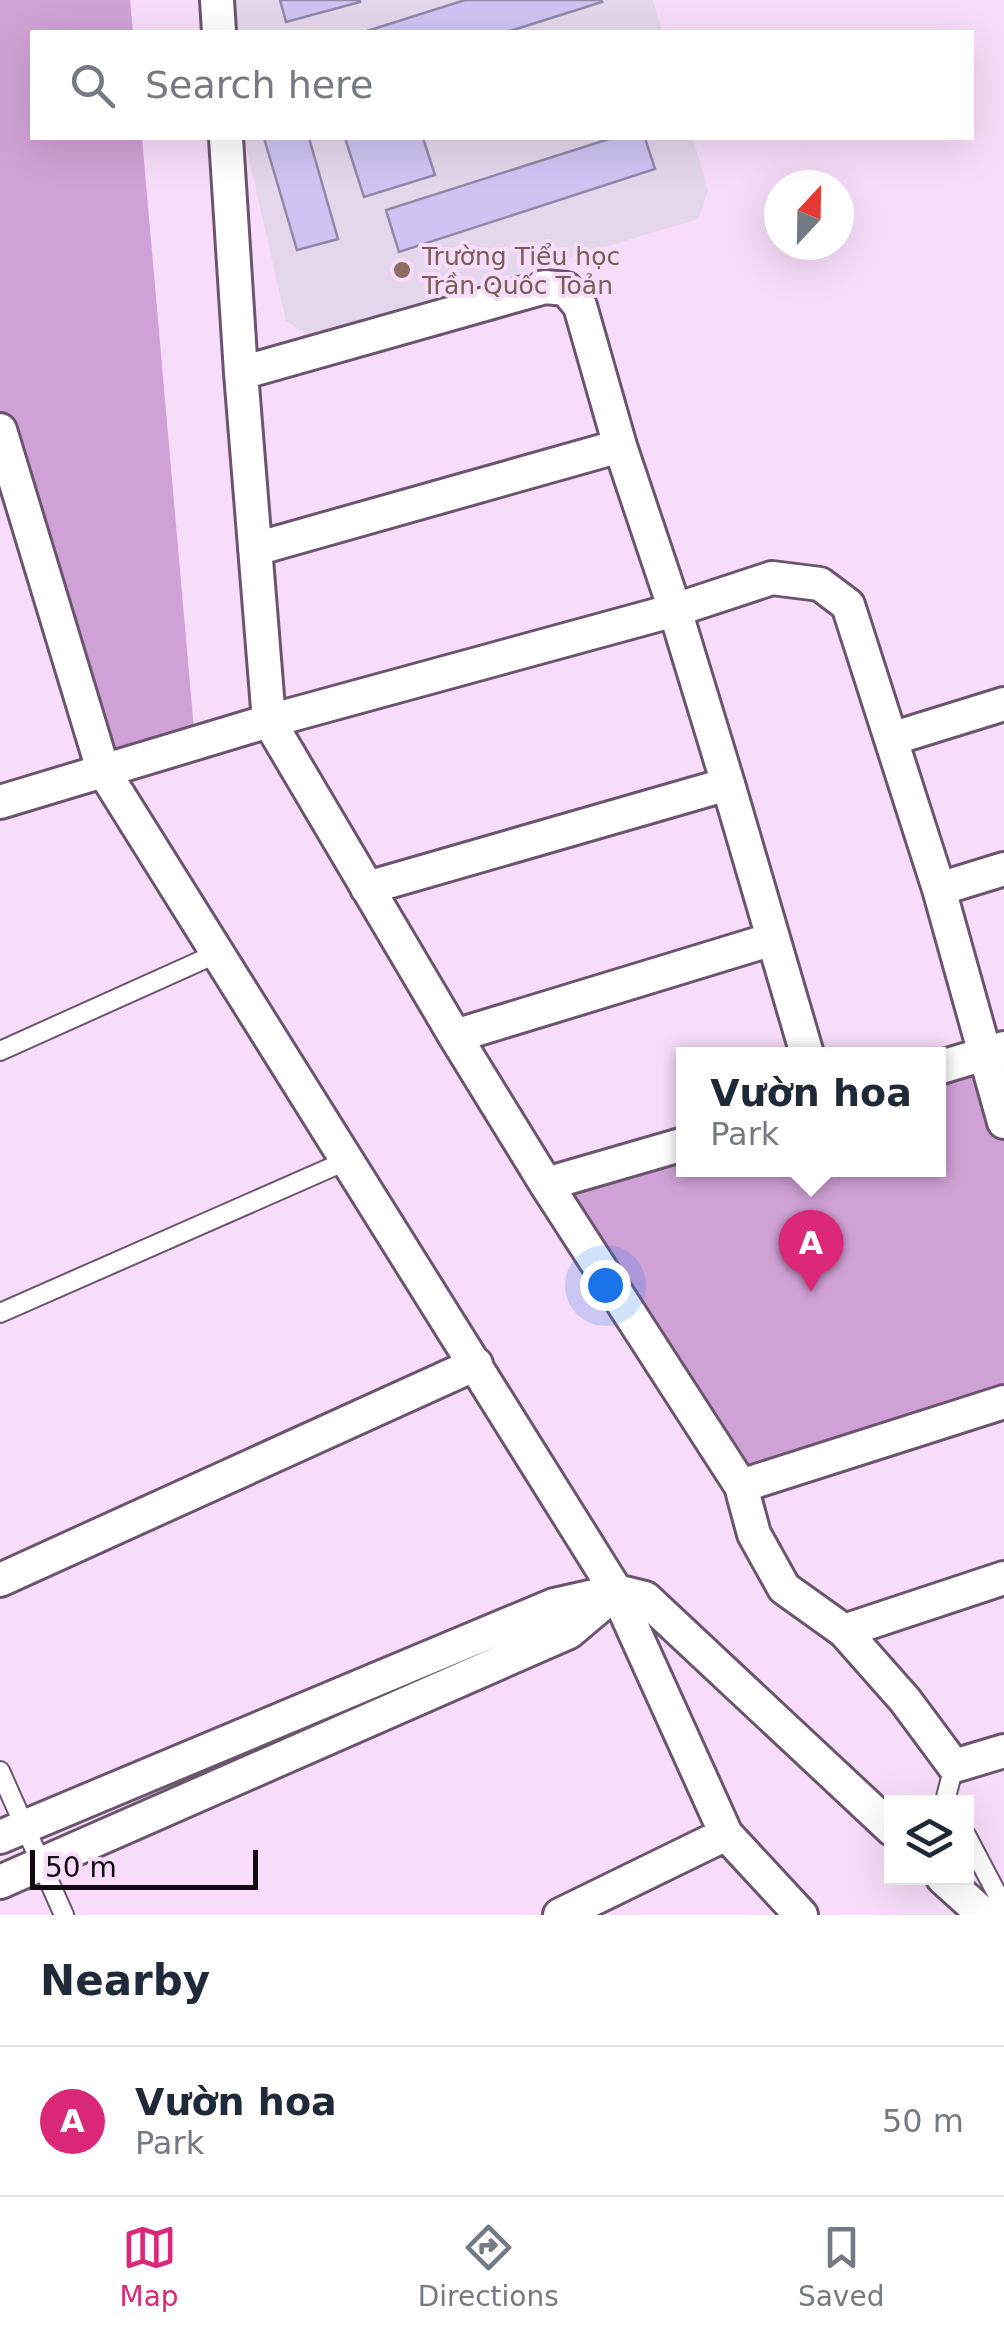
<!DOCTYPE html>
<meta charset="utf-8">
<style>
:root{--surface:#fff;--page:#f2f2f3;--text:#1f2937;--muted:#747a83;--line:#e0e1e3;--accent:#db2777}
body{margin:0;font-family:"DejaVu Sans",sans-serif;background:var(--page);color:var(--text)}
.controls{position:absolute;right:30px;bottom:30px;display:grid;overflow:hidden;border-radius:0px;box-shadow:0 10px 40px #0002}
.controls button{width:90px;height:90px;display:grid;place-items:center;padding:0;border:0;border-bottom:2px solid var(--line);background:var(--surface);color:var(--text);font:50px sans-serif}
.compass{position:absolute;left:764px;top:170px;width:90px;height:90px;border-radius:50%;background:var(--surface);box-shadow:0 10px 40px #0002;rotate:22deg}
.scale{position:absolute;left:30px;bottom:25px;width:228px;box-sizing:border-box;padding-left:10px;border:5px solid #120913;border-top:0;font-size:28px;line-height:35px;white-space:nowrap;color:#120913;-webkit-text-stroke:8px #f7ddf9;paint-order:stroke}
.you{position:absolute;left:605px;top:1285px;width:35px;height:35px;margin:-25px;border:8px solid #fff;border-radius:50%;background:#1a73e8;box-shadow:0 0 0 15px #1a73e833}
.badge{display:grid;place-items:center;width:65px;height:65px;border-radius:50%;background:var(--accent);color:#fff;font-size:32px;font-weight:700}
.pin{position:absolute;translate:-50% -82px;filter:drop-shadow(0 2px 5px #0008)}
.pin::after{content:'';position:absolute;top:52px;width:35px;height:30px;background:inherit;clip-path:polygon(0 0,100% 0,50% 100%)}
.popup{position:absolute;left:676px;top:1047px;width:270px;height:130px;box-sizing:border-box;display:grid;place-content:center;border-radius:0px;background:var(--surface);filter:drop-shadow(0 2px 8px #0005);font-size:32px;white-space:nowrap;color:var(--muted)}
.popup b{font-size:38px;color:var(--text)}
.popup::after{content:'';position:absolute;left:50%;top:100%;margin-left:-20px;border:20px solid transparent;border-top-color:var(--surface)}
.list{margin:0;padding:0;list-style:none}
h2{display:flex;justify-content:space-between;align-items:center;height:130px;margin:0;padding:0 40px;font-size:42px}
h2 small{font-size:32px;font-weight:400;color:var(--muted)}
.list li{display:grid;grid-template-columns:65px 1fr auto;gap:30px;align-items:center;box-sizing:border-box;height:150px;padding:0 40px;border-top:2px solid var(--line)}
.list b{display:block;font-size:38px;white-space:nowrap}
.list p{margin:0;font-size:32px;white-space:nowrap;color:var(--muted)}
.list em{font-size:32px;font-style:normal;color:var(--muted)}
.icon{flex:none;width:55px;height:55px;fill:none;stroke:currentColor;stroke-width:2;stroke-linecap:round;stroke-linejoin:round}
.map{position:relative;flex:none;width:1004px;height:1915px;overflow:hidden}
.search{position:absolute;background:var(--surface);box-shadow:0 10px 40px #0002;left:30px;right:30px;top:30px;height:110px;display:flex;align-items:center;gap:25px;box-sizing:border-box;padding:0 35px;border-radius:0px;color:var(--muted);font-size:38px}
.sheet{height:280px;background:var(--surface)}
nav{display:flex;justify-content:space-around;align-items:center;box-sizing:border-box;height:140px;border-top:2px solid var(--line);background:var(--surface);font-size:28px;color:var(--muted)}
nav a{display:grid;justify-items:center;gap:5px}
nav .on{color:var(--accent)}
.map>svg:first-child{display:block}
.education{fill:#e4d7eb}
.green{fill:#d0a1d6}
.building{fill:#d0c3f4;stroke:#9289a9;stroke-width:2.5}
.lines{fill:none;stroke-linecap:round;stroke-linejoin:round}
.lane-casing{stroke:#6b556e;stroke-width:22}
.street-casing{stroke:#6b556e;stroke-width:38}
.lane{stroke:#fff;stroke-width:18}
.street{stroke:#fff;stroke-width:32}
.education-dot{fill:#8d6e63;stroke:#f7ddf9;stroke-width:4}
.labels{text-anchor:middle;dominant-baseline:central;stroke-width:8;stroke-linejoin:round;paint-order:stroke}
.education-label{font-size:25px;fill:#785e54;stroke:#f7ddf9;text-anchor:start}
</style>
<div class="map">
<svg width="1004" height="1915" viewBox="0 0 1004 1915">
<rect width="100%" height="100%" fill="#f7ddf9"/>
<path class="education" d="M 235,0 L 653,0 L 662,32 L 238,32 Z
M 244,138 L 693,138 L 708,191 L 698,219 L 310,336 L 286,321 Z"/>
<path class="green" d="M 0,0 L 130,0 L 133,32 L 32,32 L 32,138 L 142,138 L 195,741 L 104,768 L 0,424 Z
M 982,1057 L 1004,1129 L 1004,1400 L 742,1484 L 550,1184 L 683,1145 L 684,1170 L 938,1170 L 939,1070 Z"/>
<path class="building" d="M 280,0 L 360,0 L 360,2 L 286,22 Z
M 465,0 L 601,0 L 602,2 L 507,32 L 364,32 Z
M 264,138 L 309,138 L 338,239 L 297,250 Z
M 345,138 L 423,138 L 435,175 L 364,197 Z
M 612,138 L 645,138 L 655,169 L 399,252 L 386,210 Z"/>
<g class="lines">
<defs>
<path id="lane" d="M 0,1051 L 218,953
M 0,1313 L 348,1160
M 0,1771 L 64,1915
M 949,1802 L 946,1797 L 954,1766
M 966,1835 L 1004,1907"/>
<path id="street" d="M 217,0 L 219,32
M 226,138 L 241,373 L 269,721 L 455,1036 L 546,1184 L 741,1486 L 754,1534 L 784,1588 L 844,1631 L 905,1700 L 954,1766 L 1004,1751
M 241,373 L 545,287 L 566,289 L 580,306 L 620,446 L 675,610 L 728,784 L 807,1054
M 0,430 L 103,770 L 616,1591 L 726,1834 L 801,1915
M 255,549 L 620,446
M 891,739 L 1004,704
M 0,802 L 269,721 L 675,610 L 772,578 L 820,584 L 848,605 L 939,889 L 1004,1122
M 367,888 L 728,784
M 939,889 L 1004,869
M 455,1036 L 773,939
M 938,1068 L 1004,1048
M 546,1184 L 684,1144
M 741,1486 L 1004,1402
M 0,1580 L 476,1364
M 844,1631 L 1004,1578
M 0,1837 L 554,1605 L 616,1591 L 645,1598 L 892,1829
M 943,1878 L 984,1915
M 0,1882 L 569,1632 L 614,1594
M 560,1915 L 726,1834"/>
</defs>
<use href="#lane" class="lane-casing"/>
<use href="#street" class="street-casing"/>
<use href="#lane" class="lane"/>
<use href="#street" class="street"/>
</g>
<circle class="education-dot" cx="402" cy="270" r="10"/>
<g class="labels">
<g class="education-label">
<text x="422" y="256">Trường Tiểu học<tspan x="422" dy="29">Trần Quốc Toản</tspan></text>
</g>
</g>
</svg>
<div class="controls">
<button><svg class="icon" aria-label="layers" viewBox="0 0 24 24"><path d="M12 4l9 5-9 5-9-5zM3 14l9 5 9-5"/></svg></button>
</div>
<svg class="compass" viewBox="-18 -18 36 36"><path d="M0-13l5 13h-10z" fill="#e53935"/><path d="M0 13l5-13h-10z" fill="#747a83"/></svg>
<div class="scale">50 m</div>
<div class="you"></div>
<div class="pin badge" style="left:811px;top:1292px">A</div>
<div class="popup"><b>Vườn hoa</b>Park</div>
<div class="search"><svg class="icon" aria-label="search" viewBox="0 0 24 24"><circle cx="10" cy="10" r="6"/><path d="M15 15l6 6"/></svg>Search here</div>
</div>
<section class="sheet">
<h2>Nearby<small></small></h2>
<ul class="list">
<li><span class="badge">A</span><div><b>Vườn hoa</b><p>Park</p></div><em>50 m</em></li>
</ul>
</section>
<nav>
<a class="on"><svg class="icon" aria-label="map" viewBox="0 0 24 24"><path d="M3 6l6-2 6 2 6-2v14l-6 2-6-2-6 2zM9 4v14M15 6v14"/></svg>Map</a>
<a><svg class="icon" aria-label="directions" viewBox="0 0 24 24"><path d="M12 3l9 9-9 9-9-9zM9 14v-3h6M13 9l2 2-2 2"/></svg>Directions</a>
<a><svg class="icon" aria-label="saved" viewBox="0 0 24 24"><path d="M7 4h10v16l-5-4-5 4z"/></svg>Saved</a>
</nav>
